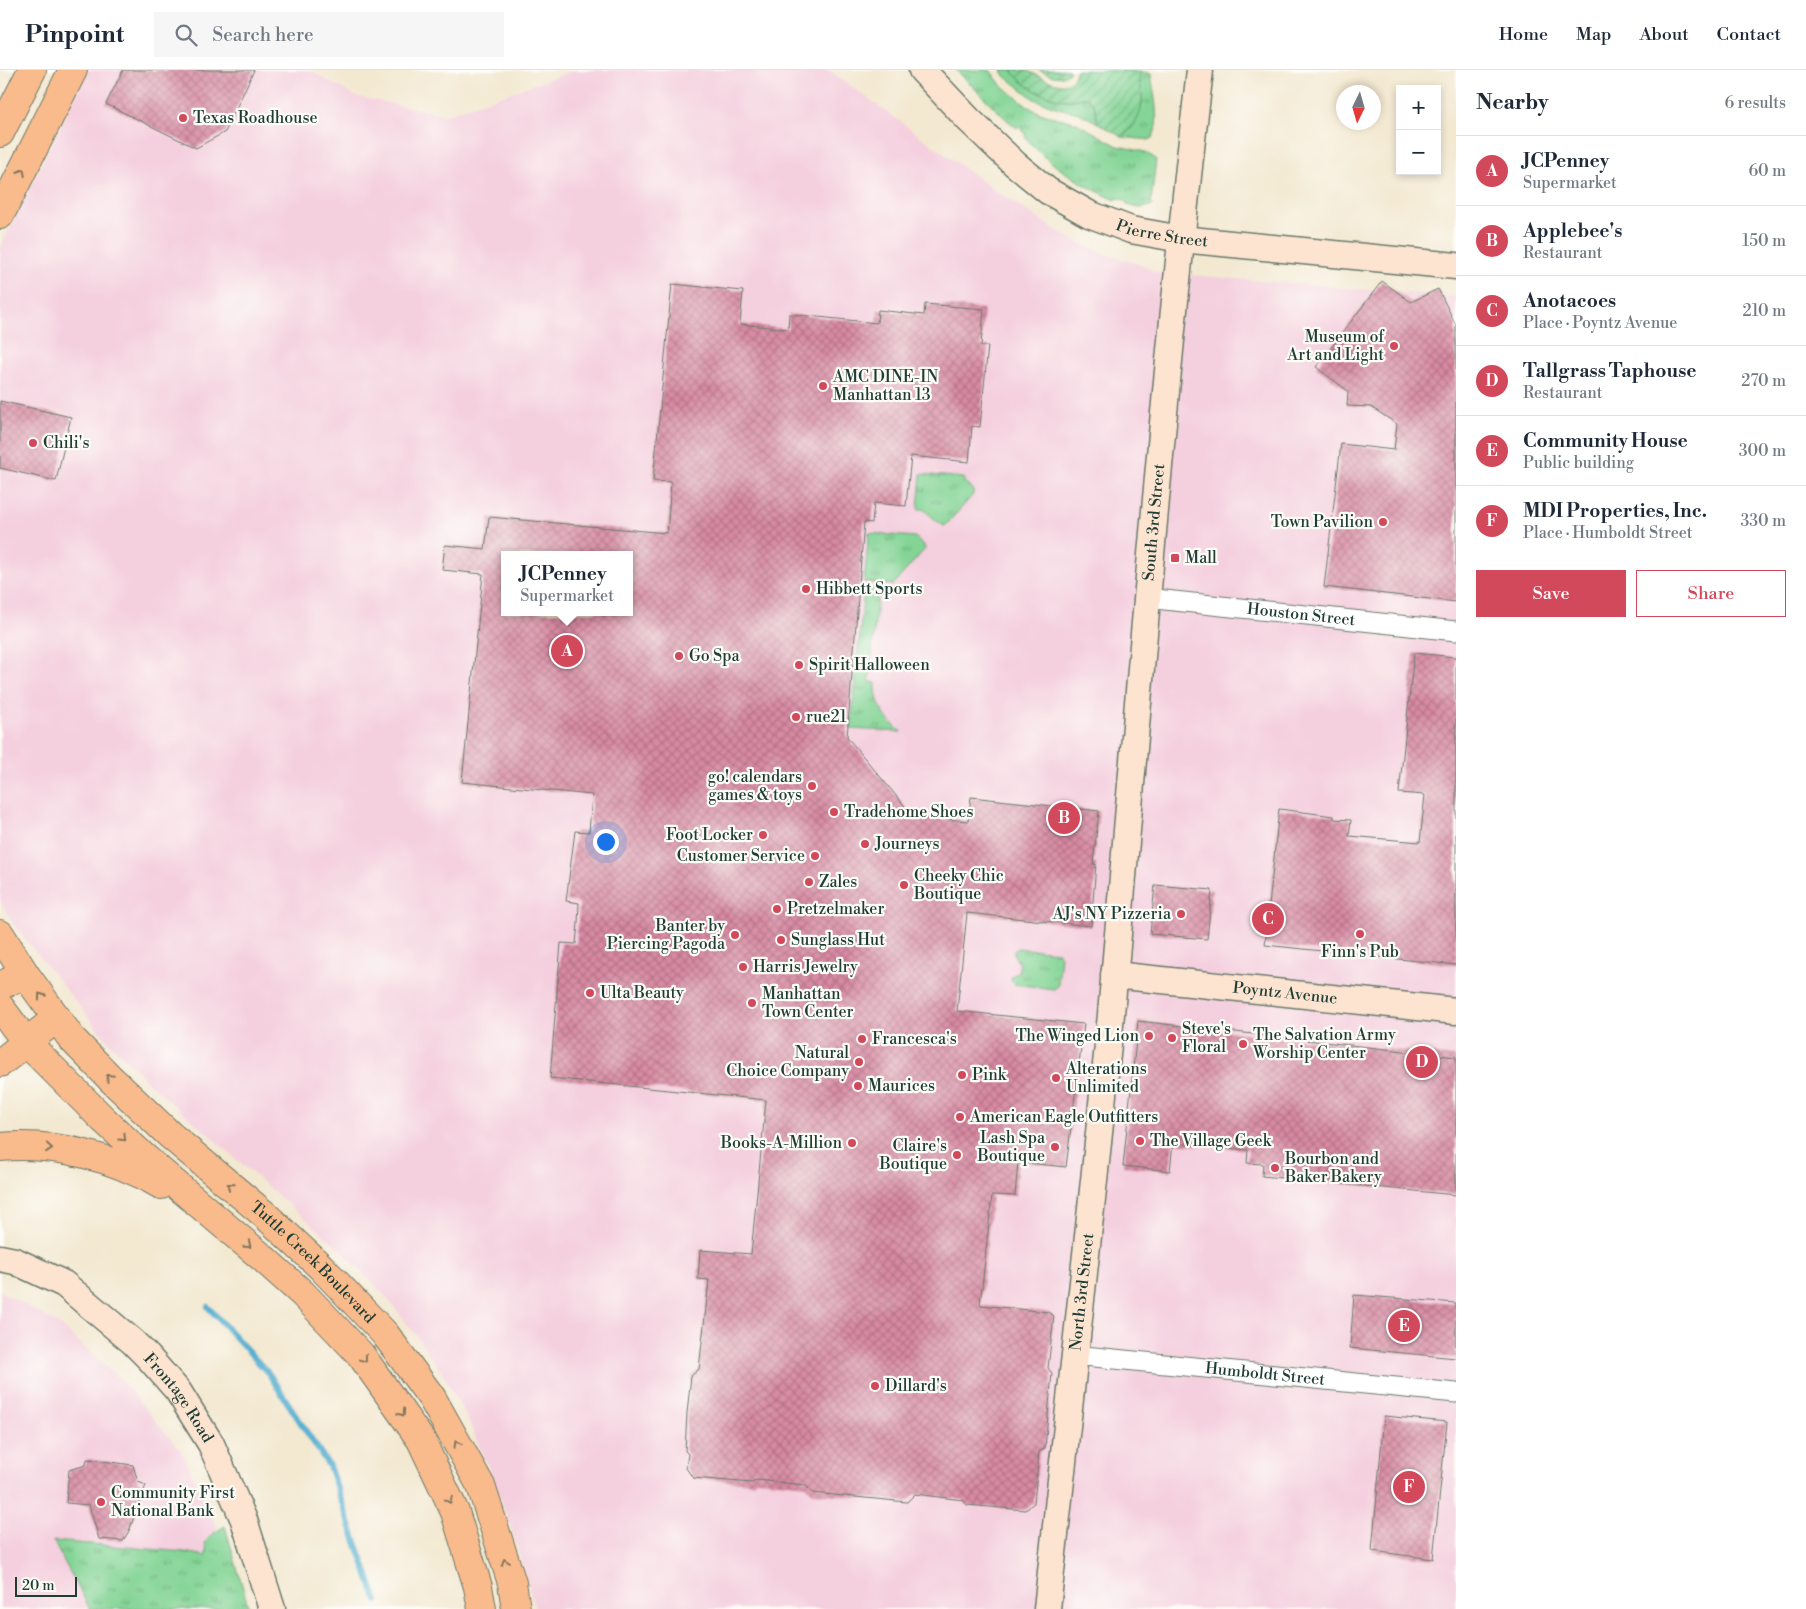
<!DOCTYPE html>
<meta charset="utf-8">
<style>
:root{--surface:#fff;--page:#f6f6f7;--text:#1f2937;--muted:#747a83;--line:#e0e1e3;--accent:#d1495b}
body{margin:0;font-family:"Libre Bodoni",serif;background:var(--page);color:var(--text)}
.controls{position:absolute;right:15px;top:15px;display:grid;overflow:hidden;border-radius:0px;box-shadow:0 2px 8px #0003}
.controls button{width:45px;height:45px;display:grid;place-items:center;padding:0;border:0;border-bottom:1px solid var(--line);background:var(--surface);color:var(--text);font:25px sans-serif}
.compass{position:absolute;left:1336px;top:15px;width:45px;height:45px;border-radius:50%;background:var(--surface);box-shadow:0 2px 8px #0003;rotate:185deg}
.scale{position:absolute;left:15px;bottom:12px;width:62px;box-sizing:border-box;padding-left:5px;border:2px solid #1f3d34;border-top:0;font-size:14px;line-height:18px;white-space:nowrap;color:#1f3d34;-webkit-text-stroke:4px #fdfcf7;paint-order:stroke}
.you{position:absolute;left:605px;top:771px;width:18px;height:18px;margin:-12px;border:4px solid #fff;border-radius:50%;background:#1a73e8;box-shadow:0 0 0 8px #1a73e833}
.badge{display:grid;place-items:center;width:32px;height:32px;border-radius:50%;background:var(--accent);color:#fff;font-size:16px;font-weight:700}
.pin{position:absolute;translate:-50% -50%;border:2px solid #fff;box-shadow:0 1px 5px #0006}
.popup{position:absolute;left:501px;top:481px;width:132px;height:65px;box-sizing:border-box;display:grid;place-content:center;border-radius:0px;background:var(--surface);filter:drop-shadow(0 1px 4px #0005);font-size:16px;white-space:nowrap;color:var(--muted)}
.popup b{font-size:19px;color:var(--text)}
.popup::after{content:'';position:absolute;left:50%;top:100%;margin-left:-10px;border:10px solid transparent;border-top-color:var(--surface)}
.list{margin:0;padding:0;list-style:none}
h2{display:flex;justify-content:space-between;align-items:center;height:65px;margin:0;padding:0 20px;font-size:21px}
h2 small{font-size:16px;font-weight:400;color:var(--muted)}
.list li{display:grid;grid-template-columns:32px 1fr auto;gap:15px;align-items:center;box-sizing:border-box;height:70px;padding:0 20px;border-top:1px solid var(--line)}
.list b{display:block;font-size:19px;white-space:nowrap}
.list p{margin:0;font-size:16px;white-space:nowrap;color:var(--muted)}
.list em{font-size:16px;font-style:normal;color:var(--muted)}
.actions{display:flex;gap:10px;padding:15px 20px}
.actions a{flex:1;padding:11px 0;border:1px solid var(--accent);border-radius:0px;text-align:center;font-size:18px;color:var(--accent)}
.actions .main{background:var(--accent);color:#fff}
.icon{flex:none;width:28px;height:28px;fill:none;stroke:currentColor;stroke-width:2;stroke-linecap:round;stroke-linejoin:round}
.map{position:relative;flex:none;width:1456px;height:1539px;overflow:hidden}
header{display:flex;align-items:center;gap:30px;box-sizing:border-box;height:70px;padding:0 25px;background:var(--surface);border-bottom:1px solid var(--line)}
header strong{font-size:24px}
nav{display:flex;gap:28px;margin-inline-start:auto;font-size:18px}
.search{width:350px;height:45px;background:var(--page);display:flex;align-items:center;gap:12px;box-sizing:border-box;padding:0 18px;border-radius:0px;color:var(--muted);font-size:19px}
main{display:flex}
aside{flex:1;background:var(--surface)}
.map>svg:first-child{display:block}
.built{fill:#f4cfde;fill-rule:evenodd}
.grass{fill:url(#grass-tufts);stroke:#518864}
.garden{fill:url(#garden-furrows);stroke:#518864}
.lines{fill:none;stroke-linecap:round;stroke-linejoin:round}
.stream{stroke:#51adcf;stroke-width:6}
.building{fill:url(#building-cross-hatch);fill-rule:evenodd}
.street-casing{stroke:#69796b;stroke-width:21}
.secondary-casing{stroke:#69796b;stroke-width:29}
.highway-casing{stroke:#69796b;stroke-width:30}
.street{stroke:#fff;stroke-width:19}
.secondary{stroke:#fde4d1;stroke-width:26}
.highway{stroke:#fabb8c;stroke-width:28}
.oneway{stroke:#82765c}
.poi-dot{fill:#d1495b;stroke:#fdfcf7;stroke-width:2}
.labels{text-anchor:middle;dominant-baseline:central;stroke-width:4.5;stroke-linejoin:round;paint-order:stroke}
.poi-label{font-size:16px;fill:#1f3d34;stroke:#fdfcf7;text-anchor:start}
.street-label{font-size:16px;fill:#1f3d34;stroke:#fdfcf7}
</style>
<header>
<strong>Pinpoint</strong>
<div class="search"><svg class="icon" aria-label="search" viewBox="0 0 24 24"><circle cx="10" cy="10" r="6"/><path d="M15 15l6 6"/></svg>Search here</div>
<nav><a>Home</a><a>Map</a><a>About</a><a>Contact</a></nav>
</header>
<main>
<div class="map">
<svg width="1456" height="1539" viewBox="0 0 1456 1539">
<defs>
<pattern id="grass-tufts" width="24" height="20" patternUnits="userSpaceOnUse" patternTransform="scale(1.25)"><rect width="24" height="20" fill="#83d495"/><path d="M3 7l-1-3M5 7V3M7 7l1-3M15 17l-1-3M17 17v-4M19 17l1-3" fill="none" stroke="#6bad7a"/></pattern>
<pattern id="garden-furrows" width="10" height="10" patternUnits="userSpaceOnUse" patternTransform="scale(1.25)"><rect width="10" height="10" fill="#83d495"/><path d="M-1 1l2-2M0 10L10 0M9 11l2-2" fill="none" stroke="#6bad7a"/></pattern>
<pattern id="building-cross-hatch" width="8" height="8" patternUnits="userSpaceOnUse" patternTransform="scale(1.25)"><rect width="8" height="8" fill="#d98aa3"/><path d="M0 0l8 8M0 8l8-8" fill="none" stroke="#af7286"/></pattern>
</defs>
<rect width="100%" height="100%" fill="#fdfcf7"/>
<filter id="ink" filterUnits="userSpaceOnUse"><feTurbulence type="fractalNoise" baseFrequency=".02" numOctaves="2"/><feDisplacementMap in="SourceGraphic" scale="10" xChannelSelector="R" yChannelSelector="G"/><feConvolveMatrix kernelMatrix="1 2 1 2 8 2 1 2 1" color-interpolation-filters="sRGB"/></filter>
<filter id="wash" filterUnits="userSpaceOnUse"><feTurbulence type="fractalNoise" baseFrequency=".0096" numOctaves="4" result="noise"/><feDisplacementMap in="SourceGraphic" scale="20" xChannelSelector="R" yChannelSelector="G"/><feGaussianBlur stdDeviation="1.12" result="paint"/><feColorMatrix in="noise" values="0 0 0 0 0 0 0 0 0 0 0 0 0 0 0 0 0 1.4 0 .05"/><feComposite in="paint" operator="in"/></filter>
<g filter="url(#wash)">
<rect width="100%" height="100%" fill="#f3e8d0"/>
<path class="built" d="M 88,0 L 309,0 L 355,26 L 445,45 L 575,0 L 829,0 L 993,119 L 1059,162 L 1089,178 L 1145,196 L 1154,202 L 1456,227 L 1456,1539 L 535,1539 L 515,1470 L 494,1410 L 467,1348 L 442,1303 L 418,1268 L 387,1228 L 340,1179 L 150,1014 L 106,969 L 13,854 L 0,831 L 0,178 ZM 504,485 L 630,485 L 630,542 L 504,542 Z
M 0,1221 L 59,1254 L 122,1311 L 182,1382 L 222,1468 L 240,1539 L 0,1539 Z"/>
<path class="grass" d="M 956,0 L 990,0 L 1002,16 L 1032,39 L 1046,45 L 1075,52 L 1118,76 L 1145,82 L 1156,89 L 1151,132 L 1153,135 C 1143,139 1136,139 1127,134 L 1127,131 L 1118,128 L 1116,130 C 1089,119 1041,91 1025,66 L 1026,64 L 1019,57 L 1017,58 L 1009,52 Z
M 1002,0 L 1012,0 C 1021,16 1049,29 1067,30 C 1073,31 1081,28 1087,27 L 1094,35 L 1098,53 L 1079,43 L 1058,38 L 1034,29 L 1005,6 Z
M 1140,1 L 1151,4 C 1153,19 1163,59 1150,70 L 1122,67 C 1133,59 1143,42 1142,29 C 1142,19 1138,11 1140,1 Z
M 921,404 L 964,408 L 964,412 L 973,419 L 973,425 L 945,456 L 940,454 L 923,439 L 918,439 Z
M 869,463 L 915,467 L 924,475 L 925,479 L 893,515 L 864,512 Z
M 864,518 L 877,519 L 878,524 L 869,611 L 876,613 C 875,632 885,651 902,662 L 851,659 Z
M 1018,878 L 1058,882 L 1061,886 L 1058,916 L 1054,919 L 1014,914 L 1011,911 L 1012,906 L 1018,902 L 1020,894 L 1014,886 L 1014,881 Z
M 225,1456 L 249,1539 L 90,1539 L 53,1471 L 185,1482 L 205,1486 L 207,1481 L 205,1473 L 211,1465 Z"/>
<path class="garden" d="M 1012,0 C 1017,0 1023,0 1027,1 C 1042,6 1071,28 1076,0 L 1140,1 C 1138,10 1142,19 1142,29 C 1143,42 1133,60 1122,67 L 1098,53 L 1094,35 L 1087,27 C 1081,28 1074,31 1067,30 C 1049,29 1021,16 1012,0 Z
M 1039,0 L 1069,0 L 1069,2 C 1060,11 1049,5 1039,0 Z"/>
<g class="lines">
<path class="stream" d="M 208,1237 L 269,1304 L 329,1396 L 377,1531"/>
</g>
<g id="blocks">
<path class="building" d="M 123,0 L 254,0 L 225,62 L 196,78 L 106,34 Z
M 1382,211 L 1411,232 L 1438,219 L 1456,255 L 1456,532 L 1324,517 L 1341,374 L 1394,380 L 1397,354 L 1371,337 L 1347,336 L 1348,321 L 1316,297 Z
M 672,214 L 743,221 L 740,254 L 788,259 L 789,244 L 877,253 L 878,240 L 924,245 L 925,234 L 984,239 L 981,276 L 988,276 L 980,357 L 972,356 L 969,392 L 911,386 L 906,436 L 874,433 L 872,453 L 864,452 L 847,667 L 913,746 L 968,751 L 971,727 L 1099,741 L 1093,794 L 1096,794 L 1091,856 L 967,843 L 957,941 L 1084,954 L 1066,1097 L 1018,1092 L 1015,1126 L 992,1125 L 980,1235 L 1048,1242 L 1054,1246 L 1048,1298 L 1052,1303 L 1045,1378 L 1039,1382 L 1034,1433 L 1025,1440 L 967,1435 L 963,1430 L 915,1424 L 907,1432 L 813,1423 L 805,1415 L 757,1410 L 752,1413 L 693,1408 L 686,1398 L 688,1384 L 685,1381 L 687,1343 L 691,1306 L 699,1299 L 709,1210 L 698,1209 L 700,1180 L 751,1184 L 766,1030 L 550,1008 L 561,873 L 576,874 L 578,853 L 579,833 L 566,831 L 575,761 L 589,762 L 592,725 L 462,712 L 483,504 L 442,500 L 445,475 L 485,479 L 489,447 L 667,463 L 671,412 L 653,411 ZM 504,485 L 630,485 L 630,542 L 504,542 Z
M 0,331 L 71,347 L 56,411 L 0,398 Z
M 1414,583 L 1456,587 L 1456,895 L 1265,875 L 1279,739 L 1334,746 L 1334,749 L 1351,750 L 1349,766 L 1420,772 L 1425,725 L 1399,723 Z
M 1155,815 L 1212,820 L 1207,869 L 1150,864 Z
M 1138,951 L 1456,987 L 1456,1125 L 1262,1106 L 1263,1094 L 1247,1093 L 1248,1080 L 1173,1073 L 1170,1101 L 1123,1096 Z
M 1354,1225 L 1456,1233 L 1456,1288 L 1350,1278 Z
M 1384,1346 L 1447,1352 L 1433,1489 L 1372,1481 Z
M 87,1389 L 133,1395 L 138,1412 L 146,1415 L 129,1461 L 123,1471 L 99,1469 L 89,1435 L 66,1433 L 69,1400 L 86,1395 Z"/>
</g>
</g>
<g filter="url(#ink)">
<use href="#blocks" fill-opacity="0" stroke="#69796b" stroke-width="1"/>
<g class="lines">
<defs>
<g id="street">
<path id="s1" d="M 1146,528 L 1456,561"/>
<path id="s2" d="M 1074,1285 L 1456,1323"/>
</g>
<g id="secondary">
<path id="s3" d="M 922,0 L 968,49 L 1015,94 L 1048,121 L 1089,144 L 1131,160 L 1181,169 L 1456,196"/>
<path id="s4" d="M 1114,905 L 1456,941"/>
<path id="s5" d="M 0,1188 L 15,1191 L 64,1214 L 133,1272 L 149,1288 L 178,1321 L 211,1374 L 244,1450 L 272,1539"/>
<path id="s6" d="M 1047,1539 C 1068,1341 1092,1143 1111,944 C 1139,629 1163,314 1200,0"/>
</g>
<g id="highway">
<path d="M 0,63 L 32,0"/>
<path d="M 0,145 L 73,0"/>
<path id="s7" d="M 0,864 L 25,904 L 72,969 L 111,1009 L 170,1065 L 265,1145 L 321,1197 L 385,1264 L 432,1328 L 481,1416 L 512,1513 L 516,1539"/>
<path d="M 0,916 L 25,904"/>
<path d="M 0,937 L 26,972 L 103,1049 L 146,1089 L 264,1189 L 303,1224 L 361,1285 L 421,1370 L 455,1442 L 478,1517 L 482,1539"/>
<path d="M 0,993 L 57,948"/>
<path d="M 0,1077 C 55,1072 114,1087 161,1115"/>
</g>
</defs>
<use href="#street" class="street-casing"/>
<use href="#secondary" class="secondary-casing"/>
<use href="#highway" class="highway-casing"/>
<use href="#street" class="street"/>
<use href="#secondary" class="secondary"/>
<use href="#highway" class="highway"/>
</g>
<defs><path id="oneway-chevron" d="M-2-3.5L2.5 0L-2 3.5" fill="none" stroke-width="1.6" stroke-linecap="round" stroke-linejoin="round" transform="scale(1.25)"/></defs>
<g class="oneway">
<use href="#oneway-chevron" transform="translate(22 102) rotate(-63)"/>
<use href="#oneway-chevron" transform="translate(41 926) rotate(-126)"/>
<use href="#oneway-chevron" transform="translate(109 1007) rotate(-135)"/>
<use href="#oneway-chevron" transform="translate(123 1068) rotate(43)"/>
<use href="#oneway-chevron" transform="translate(49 1078) rotate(5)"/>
<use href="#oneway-chevron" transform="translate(230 1116) rotate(-139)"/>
<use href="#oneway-chevron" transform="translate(248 1175) rotate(40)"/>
<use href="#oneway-chevron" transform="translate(364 1289) rotate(53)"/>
<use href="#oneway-chevron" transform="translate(402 1343) rotate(55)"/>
<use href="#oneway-chevron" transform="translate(457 1374) rotate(-119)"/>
<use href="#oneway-chevron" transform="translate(449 1430) rotate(65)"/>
<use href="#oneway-chevron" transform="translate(505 1492) rotate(-108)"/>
</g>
</g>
<g class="poi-dot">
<circle cx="183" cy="48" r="5"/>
<circle cx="1394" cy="276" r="5"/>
<circle cx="823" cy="316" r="5"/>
<circle cx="33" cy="373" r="5"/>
<circle cx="1383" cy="452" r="5"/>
<rect x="1170" y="483" width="10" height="10" rx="2.5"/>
<circle cx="806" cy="519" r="5"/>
<circle cx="679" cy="586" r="5"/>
<circle cx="799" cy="595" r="5"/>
<circle cx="796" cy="647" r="5"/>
<circle cx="812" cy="716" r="5"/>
<circle cx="834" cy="742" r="5"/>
<circle cx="763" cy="765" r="5"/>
<circle cx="865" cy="774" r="5"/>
<circle cx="815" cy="786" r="5"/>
<circle cx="809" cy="812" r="5"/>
<circle cx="904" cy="815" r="5"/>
<circle cx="777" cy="839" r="5"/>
<circle cx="1181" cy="844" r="5"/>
<circle cx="1360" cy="864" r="5"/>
<circle cx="735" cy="865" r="5"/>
<circle cx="781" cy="870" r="5"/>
<circle cx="743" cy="897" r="5"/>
<circle cx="590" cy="923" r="5"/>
<circle cx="752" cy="933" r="5"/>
<circle cx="1149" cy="966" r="5"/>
<circle cx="1172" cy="968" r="5"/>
<circle cx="862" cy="969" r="5"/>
<circle cx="1243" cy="974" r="5"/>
<circle cx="859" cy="992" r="5"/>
<circle cx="962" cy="1005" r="5"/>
<circle cx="1056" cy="1008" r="5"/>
<circle cx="858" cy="1016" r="5"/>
<circle cx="960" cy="1047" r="5"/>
<circle cx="1140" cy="1071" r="5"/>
<circle cx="852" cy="1073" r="5"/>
<circle cx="1055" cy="1077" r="5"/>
<circle cx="957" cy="1085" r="5"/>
<circle cx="1275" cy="1098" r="5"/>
<circle cx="875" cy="1316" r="5"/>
<circle cx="101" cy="1432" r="5"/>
</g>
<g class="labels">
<g class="poi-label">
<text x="193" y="48">Texas Roadhouse</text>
<text x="1384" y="267" text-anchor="end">Museum of<tspan x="1384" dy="18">Art and Light</tspan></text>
<text x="833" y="307">AMC DINE-IN<tspan x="833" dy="18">Manhattan 13</tspan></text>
<text x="43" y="373">Chili's</text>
<text x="1373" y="452" text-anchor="end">Town Pavilion</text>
<text x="1185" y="488">Mall</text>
<text x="816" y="519">Hibbett Sports</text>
<text x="689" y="586">Go Spa</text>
<text x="809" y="595">Spirit Halloween</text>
<text x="806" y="647">rue21</text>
<text x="802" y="707" text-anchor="end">go! calendars<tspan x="802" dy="18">games &amp; toys</tspan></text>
<text x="844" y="742">Tradehome Shoes</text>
<text x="753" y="765" text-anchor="end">Foot Locker</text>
<text x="875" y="774">Journeys</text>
<text x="805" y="786" text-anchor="end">Customer Service</text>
<text x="914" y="806">Cheeky Chic<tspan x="914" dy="18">Boutique</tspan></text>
<text x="819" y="812">Zales</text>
<text x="787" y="839">Pretzelmaker</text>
<text x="1171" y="844" text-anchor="end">AJ's NY Pizzeria</text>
<text x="725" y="856" text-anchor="end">Banter by<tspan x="725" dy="18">Piercing Pagoda</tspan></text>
<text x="791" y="870">Sunglass Hut</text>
<text x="1360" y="882" text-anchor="middle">Finn's Pub</text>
<text x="753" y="897">Harris Jewelry</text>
<text x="600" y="923">Ulta Beauty</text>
<text x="762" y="924">Manhattan<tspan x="762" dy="18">Town Center</tspan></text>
<text x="1182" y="959">Steve's<tspan x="1182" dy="18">Floral</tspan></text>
<text x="1253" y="965">The Salvation Army<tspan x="1253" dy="18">Worship Center</tspan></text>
<text x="1139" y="966" text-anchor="end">The Winged Lion</text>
<text x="872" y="969">Francesca's</text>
<text x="849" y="983" text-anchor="end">Natural<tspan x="849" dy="18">Choice Company</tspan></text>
<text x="1066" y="999">Alterations<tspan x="1066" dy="18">Unlimited</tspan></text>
<text x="972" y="1005">Pink</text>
<text x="868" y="1016">Maurices</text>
<text x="970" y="1047">American Eagle Outfitters</text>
<text x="1045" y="1068" text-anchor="end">Lash Spa<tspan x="1045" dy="18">Boutique</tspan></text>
<text x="1150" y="1071">The Village Geek</text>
<text x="842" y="1073" text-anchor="end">Books-A-Million</text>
<text x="947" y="1076" text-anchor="end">Claire's<tspan x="947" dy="18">Boutique</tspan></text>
<text x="1285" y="1089">Bourbon and<tspan x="1285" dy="18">Baker Bakery</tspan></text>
<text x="885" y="1316">Dillard's</text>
<text x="111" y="1423">Community First<tspan x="111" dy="18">National Bank</tspan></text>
</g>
<g class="street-label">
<text stroke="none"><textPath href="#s3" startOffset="298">Pierre Street</textPath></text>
<text stroke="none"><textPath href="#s6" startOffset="1092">South 3rd Street</textPath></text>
<text stroke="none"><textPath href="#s1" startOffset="156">Houston Street</textPath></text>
<text stroke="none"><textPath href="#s4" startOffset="172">Poyntz Avenue</textPath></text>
<text stroke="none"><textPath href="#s7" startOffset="456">Tuttle Creek Boulevard</textPath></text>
<text stroke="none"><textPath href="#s6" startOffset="319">North 3rd Street</textPath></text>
<text stroke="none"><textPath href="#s2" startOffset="192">Humboldt Street</textPath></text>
<text stroke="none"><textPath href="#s5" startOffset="232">Frontage Road</textPath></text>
</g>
</g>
</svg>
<div class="controls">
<button>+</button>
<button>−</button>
</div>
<svg class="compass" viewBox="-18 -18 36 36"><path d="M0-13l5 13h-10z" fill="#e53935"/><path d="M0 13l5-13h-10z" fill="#747a83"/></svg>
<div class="scale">20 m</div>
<div class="you"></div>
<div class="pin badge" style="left:567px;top:581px">A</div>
<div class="popup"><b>JCPenney</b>Supermarket</div>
<div class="pin badge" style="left:1064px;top:748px">B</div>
<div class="pin badge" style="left:1268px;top:849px">C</div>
<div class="pin badge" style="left:1422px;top:992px">D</div>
<div class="pin badge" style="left:1404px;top:1256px">E</div>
<div class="pin badge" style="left:1409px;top:1417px">F</div>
</div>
<aside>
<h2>Nearby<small>6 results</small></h2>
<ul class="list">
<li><span class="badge">A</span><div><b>JCPenney</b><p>Supermarket</p></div><em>60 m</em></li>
<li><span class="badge">B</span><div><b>Applebee's</b><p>Restaurant</p></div><em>150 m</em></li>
<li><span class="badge">C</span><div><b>Anotacoes</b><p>Place · Poyntz Avenue</p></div><em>210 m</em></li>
<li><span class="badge">D</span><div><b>Tallgrass Taphouse</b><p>Restaurant</p></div><em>270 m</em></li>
<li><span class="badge">E</span><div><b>Community House</b><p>Public building</p></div><em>300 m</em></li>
<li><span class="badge">F</span><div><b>MDI Properties, Inc.</b><p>Place · Humboldt Street</p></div><em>330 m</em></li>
</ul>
<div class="actions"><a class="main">Save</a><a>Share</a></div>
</aside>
</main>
